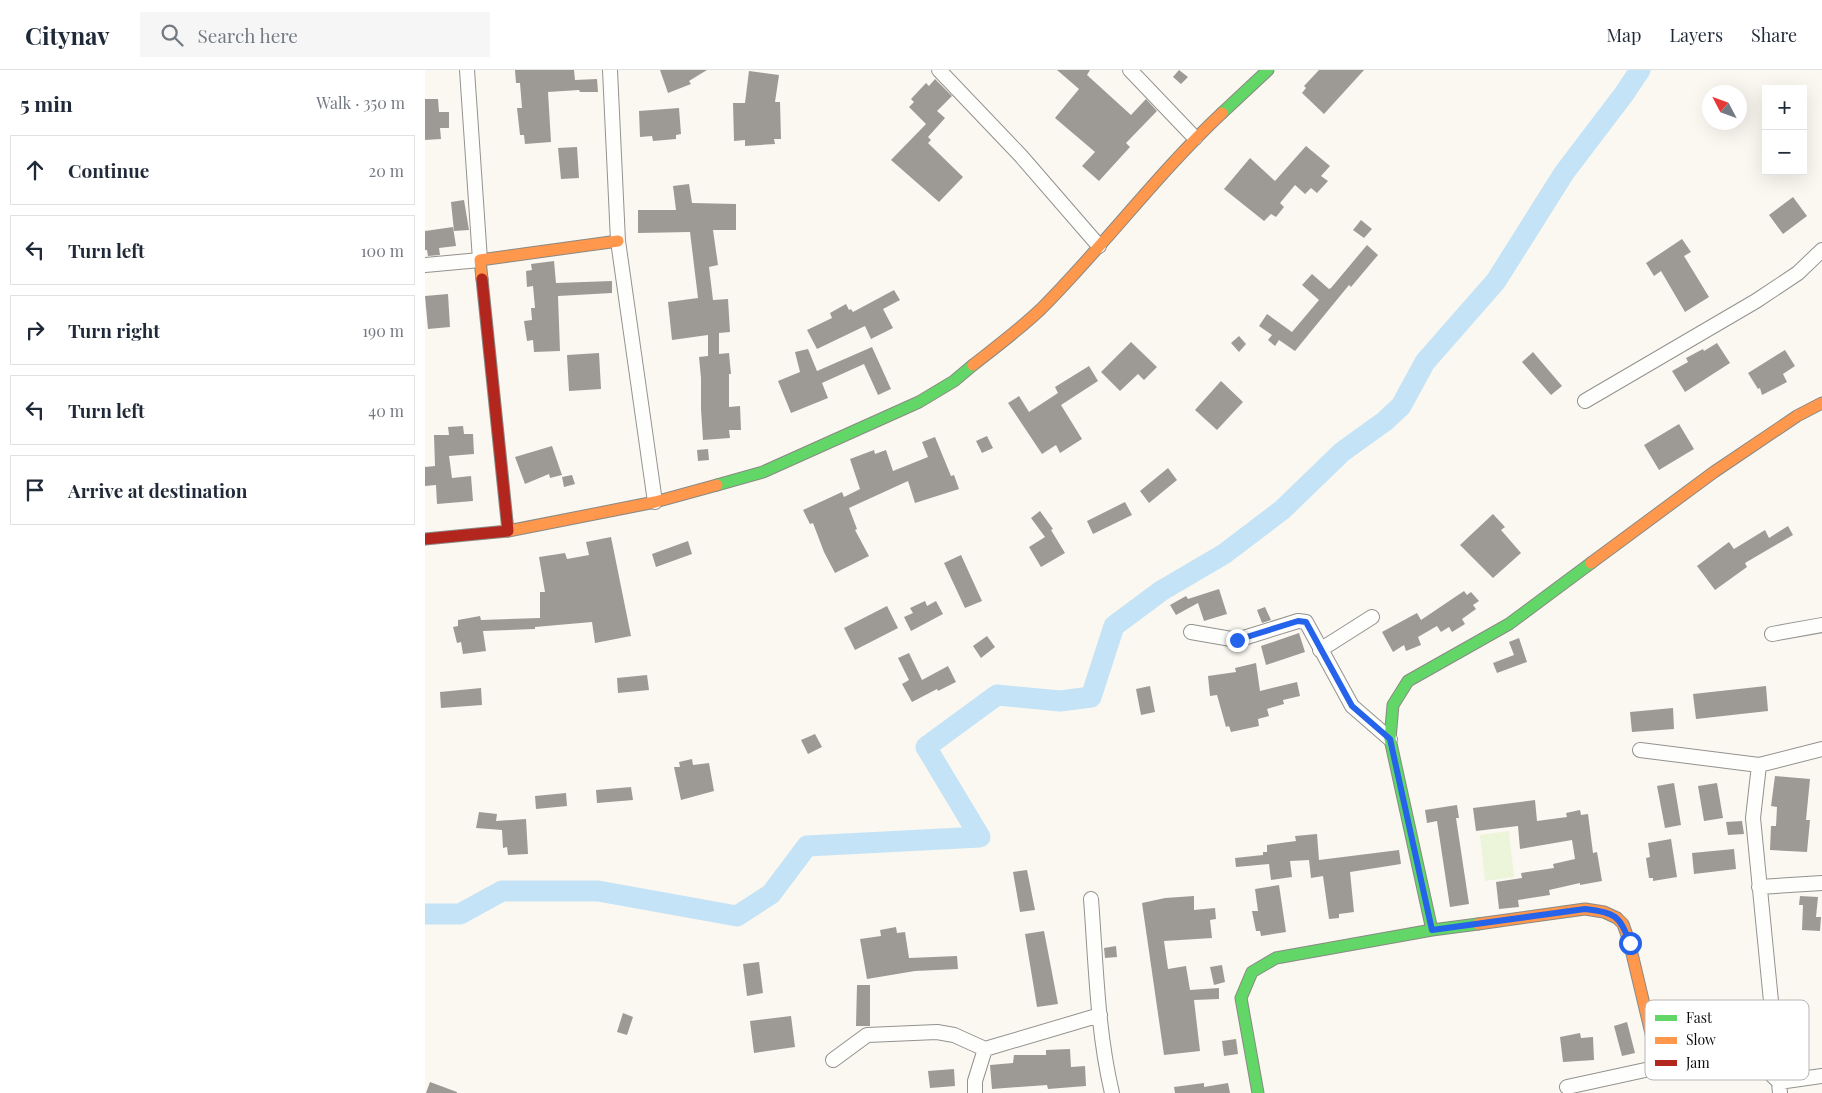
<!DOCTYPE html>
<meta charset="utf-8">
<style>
:root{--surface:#fff;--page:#f6f6f7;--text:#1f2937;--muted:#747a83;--line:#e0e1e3}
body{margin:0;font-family:"Playfair Display",serif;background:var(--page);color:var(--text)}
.controls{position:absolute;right:15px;top:15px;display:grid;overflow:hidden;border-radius:0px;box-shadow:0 5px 20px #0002}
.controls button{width:45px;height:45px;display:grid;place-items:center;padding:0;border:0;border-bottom:1px solid var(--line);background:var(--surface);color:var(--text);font:25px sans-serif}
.compass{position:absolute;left:1277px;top:15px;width:45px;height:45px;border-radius:50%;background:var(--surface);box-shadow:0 5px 20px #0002;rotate:311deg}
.stop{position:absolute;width:15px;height:15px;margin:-11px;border:4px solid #2563eb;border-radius:50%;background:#fff}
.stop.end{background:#2563eb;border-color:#fff;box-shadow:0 1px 5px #0008}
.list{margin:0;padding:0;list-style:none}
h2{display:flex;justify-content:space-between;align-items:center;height:65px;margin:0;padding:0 20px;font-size:21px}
h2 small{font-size:16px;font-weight:400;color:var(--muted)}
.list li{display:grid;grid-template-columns:32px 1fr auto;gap:15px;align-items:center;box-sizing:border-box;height:70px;margin:0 10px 10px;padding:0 10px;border:1px solid var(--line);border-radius:0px}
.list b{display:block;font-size:19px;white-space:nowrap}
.list em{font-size:16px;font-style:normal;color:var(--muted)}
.icon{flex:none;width:28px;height:28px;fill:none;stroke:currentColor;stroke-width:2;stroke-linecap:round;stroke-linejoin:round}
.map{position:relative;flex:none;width:1397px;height:1023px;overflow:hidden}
header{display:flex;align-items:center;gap:30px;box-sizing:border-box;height:70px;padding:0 25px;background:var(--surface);border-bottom:1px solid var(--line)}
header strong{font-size:24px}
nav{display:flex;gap:28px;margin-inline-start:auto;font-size:18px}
.search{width:350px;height:45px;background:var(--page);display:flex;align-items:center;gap:12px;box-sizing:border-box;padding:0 18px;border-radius:0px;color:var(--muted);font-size:19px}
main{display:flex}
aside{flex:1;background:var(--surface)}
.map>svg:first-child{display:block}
.pitch{fill:#ecf4d9}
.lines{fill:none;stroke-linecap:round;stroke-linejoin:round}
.river{stroke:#c5e3f6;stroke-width:21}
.building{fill:#9d9a96}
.street-casing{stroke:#93928f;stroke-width:16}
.fast-casing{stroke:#8a8985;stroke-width:13}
.slow-casing{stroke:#8a8985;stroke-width:13}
.jam-casing{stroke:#8a8985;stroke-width:13}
.street{stroke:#fefefd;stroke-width:14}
.fast{stroke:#63d668;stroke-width:11}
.slow{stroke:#ff974d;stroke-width:11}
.jam{stroke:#b3261e;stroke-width:11}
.route{stroke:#2563eb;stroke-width:6}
.key{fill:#fff;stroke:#b6b6b6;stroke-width:1}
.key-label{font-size:14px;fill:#0c0c0c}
</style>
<header>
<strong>Citynav</strong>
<div class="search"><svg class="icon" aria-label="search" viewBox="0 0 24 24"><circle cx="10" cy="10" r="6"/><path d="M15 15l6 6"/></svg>Search here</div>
<nav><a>Map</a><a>Layers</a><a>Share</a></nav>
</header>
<main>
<aside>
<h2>5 min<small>Walk · 350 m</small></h2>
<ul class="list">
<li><svg class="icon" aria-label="ahead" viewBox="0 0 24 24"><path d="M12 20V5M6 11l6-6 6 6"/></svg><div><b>Continue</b></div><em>20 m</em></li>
<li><svg class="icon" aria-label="left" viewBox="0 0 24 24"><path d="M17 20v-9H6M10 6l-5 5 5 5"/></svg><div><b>Turn left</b></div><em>100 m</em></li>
<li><svg class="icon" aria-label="right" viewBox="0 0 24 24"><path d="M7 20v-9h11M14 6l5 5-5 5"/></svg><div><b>Turn right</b></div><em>190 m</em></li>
<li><svg class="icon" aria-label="left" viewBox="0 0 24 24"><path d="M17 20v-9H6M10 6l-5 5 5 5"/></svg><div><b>Turn left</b></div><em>40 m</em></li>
<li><svg class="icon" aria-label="arrive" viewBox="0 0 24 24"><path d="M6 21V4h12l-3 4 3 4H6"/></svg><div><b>Arrive at destination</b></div></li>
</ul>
</aside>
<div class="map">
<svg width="1397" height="1023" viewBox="0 0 1397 1023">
<rect width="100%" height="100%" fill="#faf8f0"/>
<path class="pitch" d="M 1084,761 L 1089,807 L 1060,811 L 1055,765 Z"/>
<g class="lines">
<path class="river" d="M 0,844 L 35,844 L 77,821 L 173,821 L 312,846 L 346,824 L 382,776 L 555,767 L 501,677 L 572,625 L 635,631 L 666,627 L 689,556 L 736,521 L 799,484 L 857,440 L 917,382 L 960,351 L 976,336 L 1000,292 L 1071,211 L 1139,103 L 1199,24 L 1215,0"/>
</g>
<path class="building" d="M 90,0 L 149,0 L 150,10 L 172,9 L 173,22 L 155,22 L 154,20 L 123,22 L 126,72 L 100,74 L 99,65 L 95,65 L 92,38 L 97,38 L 95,13 L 91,13 Z
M 235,0 L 282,0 L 264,11 L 266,14 L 243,23 Z
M 632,0 L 665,0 L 662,5 L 706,45 L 721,29 L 732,41 L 701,73 L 705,77 L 674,111 L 657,96 L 670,82 L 630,48 L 654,19 Z
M 754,0 L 763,7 L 756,14 L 748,7 Z
M 894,0 L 939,0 L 899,44 L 877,23 L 881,18 L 879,16 Z
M 324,1 L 354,5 L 350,32 L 355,32 L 356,69 L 349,69 L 350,74 L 320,76 L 320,70 L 309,71 L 308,33 L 320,33 Z
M 510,9 L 527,26 L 512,41 L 520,48 L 503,67 L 506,70 L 503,73 L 538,107 L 514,132 L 466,90 L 501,54 L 484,37 L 489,32 L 486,29 L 501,13 L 504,16 Z
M 0,29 L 13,29 L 14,42 L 24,42 L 24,58 L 15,58 L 16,69 L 0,70 Z
M 254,38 L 256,64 L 251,65 L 251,69 L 228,71 L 227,66 L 215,67 L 214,41 Z
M 881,76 L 905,96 L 896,106 L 903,111 L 892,123 L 886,118 L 880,124 L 870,115 L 855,133 L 859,137 L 851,147 L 846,144 L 839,151 L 799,119 L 825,88 L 850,111 Z
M 152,77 L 154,108 L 136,109 L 133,78 Z
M 264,114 L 267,133 L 311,134 L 311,160 L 288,160 L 293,195 L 284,197 L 288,230 L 303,229 L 305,262 L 294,263 L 294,284 L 304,283 L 306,304 L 304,304 L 304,337 L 315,336 L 316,360 L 304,360 L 305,368 L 278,370 L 276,339 L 276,308 L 274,287 L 283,286 L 283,265 L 247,270 L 243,232 L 273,228 L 265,162 L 213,163 L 213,140 L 251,140 L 248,116 Z
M 1368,127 L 1382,146 L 1358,164 L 1344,145 Z
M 39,130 L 44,160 L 29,161 L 26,132 Z
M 936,150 L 947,159 L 939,168 L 928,160 Z
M 28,157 L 31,176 L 14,178 L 15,185 L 3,186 L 2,180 L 0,180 L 0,161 Z
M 1257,169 L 1266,182 L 1259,186 L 1284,227 L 1260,242 L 1236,201 L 1229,206 L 1221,193 Z
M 942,175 L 953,185 L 926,217 L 924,215 L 870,281 L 854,270 L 850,276 L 843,270 L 847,265 L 834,256 L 842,244 L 867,262 L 894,230 L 877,215 L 887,204 L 904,219 L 906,218 Z
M 129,191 L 131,213 L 187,211 L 187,223 L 133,226 L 135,281 L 109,282 L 108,270 L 102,271 L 99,251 L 107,250 L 106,238 L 110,238 L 108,216 L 102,217 L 101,201 L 107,200 L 106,194 Z
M 469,220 L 475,230 L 458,239 L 468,258 L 446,269 L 440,256 L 392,279 L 382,260 L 407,248 L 405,243 L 421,234 L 424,240 L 426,239 L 428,242 Z
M 23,224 L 25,257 L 3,259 L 0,226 Z
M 814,266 L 821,274 L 814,282 L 806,273 Z
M 706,272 L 732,297 L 719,310 L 713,304 L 695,321 L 676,302 Z
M 1292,273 L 1305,293 L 1260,322 L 1247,301 L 1263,292 L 1261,288 L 1278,279 L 1279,281 Z
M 447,277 L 466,319 L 453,325 L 439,294 L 397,313 L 403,328 L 366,343 L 353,311 L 375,302 L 370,282 L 383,279 L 392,301 Z
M 1360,280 L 1370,296 L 1358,304 L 1362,312 L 1337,325 L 1335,318 L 1333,319 L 1323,303 Z
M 1108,282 L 1137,316 L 1126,325 L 1097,292 Z
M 174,283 L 176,319 L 144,321 L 142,285 Z
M 664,296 L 673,311 L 636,335 L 657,369 L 635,383 L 631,375 L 617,384 L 583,333 L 594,326 L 604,342 L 633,323 L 630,317 Z
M 796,311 L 818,332 L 792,360 L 770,340 Z
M 1254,354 L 1269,379 L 1234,400 L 1219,375 Z
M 38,356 L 39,364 L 48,364 L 49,384 L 24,386 L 27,408 L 46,406 L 48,431 L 12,434 L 11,415 L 0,416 L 0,397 L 10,396 L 9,365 L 24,365 L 23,357 Z
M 562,366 L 568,378 L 557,383 L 551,371 Z
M 510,367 L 526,406 L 529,405 L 534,419 L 490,433 L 483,411 L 424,438 L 432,459 L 430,460 L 444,486 L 410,503 L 399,482 L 388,453 L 385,454 L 378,440 L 417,422 L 419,427 L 435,419 L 425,389 L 449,380 L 450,384 L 461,380 L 468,401 L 503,387 L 497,372 Z
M 127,376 L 137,405 L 125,408 L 124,404 L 100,414 L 90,387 Z
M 283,379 L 284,390 L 273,391 L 272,380 Z
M 743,398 L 752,410 L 724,433 L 715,421 Z
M 147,405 L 150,414 L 139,417 L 137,407 Z
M 700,432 L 707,445 L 668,464 L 662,451 Z
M 615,441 L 628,459 L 626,460 L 640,483 L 616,497 L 604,477 L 620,467 L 606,448 Z
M 1068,444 L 1080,457 L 1076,460 L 1096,483 L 1068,508 L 1035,475 Z
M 1363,456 L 1368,465 L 1320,493 L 1322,497 L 1290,520 L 1272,496 L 1304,472 L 1309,479 L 1340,460 L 1344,468 Z
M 186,467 L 206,566 L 170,573 L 167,552 L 110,557 L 110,559 L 58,561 L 61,581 L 38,584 L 36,572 L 32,573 L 28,557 L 33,556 L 33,550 L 55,546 L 56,550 L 115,548 L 115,522 L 120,522 L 114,487 L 140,483 L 142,489 L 164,485 L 161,472 Z
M 263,471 L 267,484 L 231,497 L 227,484 Z
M 536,485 L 557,531 L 540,538 L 519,493 Z
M 794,519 L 802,544 L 779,551 L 773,533 L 751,545 L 745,535 L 761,526 L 763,529 Z
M 1039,521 L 1042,525 L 1046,522 L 1054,531 L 1048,535 L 1051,539 L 1037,549 L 1040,554 L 1027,562 L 1024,557 L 1016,562 L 1012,556 L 993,567 L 996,575 L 981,581 L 979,575 L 968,582 L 957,562 L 992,543 L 996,550 Z
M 500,531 L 502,536 L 511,531 L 518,544 L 486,561 L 479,547 L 488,543 L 485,538 Z
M 462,536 L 473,558 L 430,580 L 419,558 Z
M 840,537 L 846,550 L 837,553 L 832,540 Z
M 874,563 L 880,582 L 841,595 L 836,576 Z
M 562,566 L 570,577 L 556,588 L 548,576 Z
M 1094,568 L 1102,592 L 1072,603 L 1068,593 L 1089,585 L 1084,572 Z
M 484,583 L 497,610 L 523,596 L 531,612 L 513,621 L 512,619 L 487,632 L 477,614 L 484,610 L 473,588 Z
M 831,593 L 835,621 L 872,612 L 875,626 L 858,630 L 859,634 L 842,639 L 844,646 L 833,649 L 834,656 L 806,662 L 804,656 L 801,657 L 792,625 L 785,626 L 783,606 L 811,602 L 810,598 Z
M 222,605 L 224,620 L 193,623 L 192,608 Z
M 725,616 L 730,642 L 716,645 L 711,619 Z
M 1341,616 L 1343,641 L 1271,649 L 1268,624 Z
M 56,618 L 57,635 L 16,638 L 15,622 Z
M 1248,638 L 1249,659 L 1207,662 L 1205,642 Z
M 390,664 L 397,677 L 383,684 L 376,670 Z
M 267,689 L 268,695 L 284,693 L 289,721 L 256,730 L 249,697 L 255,697 L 254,692 Z
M 1350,706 L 1385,709 L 1381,750 L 1385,750 L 1382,782 L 1345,780 L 1346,756 L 1351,756 L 1352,737 L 1346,736 Z
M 1249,713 L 1256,755 L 1240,758 L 1232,716 Z
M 1292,713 L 1298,748 L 1279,751 L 1273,716 Z
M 206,717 L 208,730 L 172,733 L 171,720 Z
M 141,723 L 142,736 L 111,739 L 110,726 Z
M 1110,730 L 1112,751 L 1142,747 L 1141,743 L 1155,740 L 1156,745 L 1163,744 L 1168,783 L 1172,782 L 1177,811 L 1155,815 L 1155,813 L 1124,820 L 1125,825 L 1093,830 L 1094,837 L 1074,839 L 1071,812 L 1097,808 L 1096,803 L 1129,798 L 1128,794 L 1150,789 L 1147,770 L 1095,779 L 1093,756 L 1051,761 L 1048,738 Z
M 1032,735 L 1034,748 L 1031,748 L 1044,834 L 1025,837 L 1012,751 L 1002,753 L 1000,740 Z
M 54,742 L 72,744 L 71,751 L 101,749 L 103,784 L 83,785 L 82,777 L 78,778 L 77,760 L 51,758 Z
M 1317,751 L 1319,764 L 1303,765 L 1301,752 Z
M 892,764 L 894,790 L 974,780 L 976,794 L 925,802 L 929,842 L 914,844 L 914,848 L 904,849 L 898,806 L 886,808 L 884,790 L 865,791 L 867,807 L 846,810 L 844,794 L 811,797 L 810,788 L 838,785 L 838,782 L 842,782 L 842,775 L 871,771 L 870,766 Z
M 1246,769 L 1252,807 L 1228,811 L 1228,808 L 1224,808 L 1221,788 L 1225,787 L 1223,773 Z
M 1309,779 L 1311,799 L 1269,804 L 1267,783 Z
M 602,800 L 610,840 L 595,842 L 588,802 Z
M 854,815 L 861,862 L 836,866 L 835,861 L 831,861 L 827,841 L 833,841 L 830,819 Z
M 769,826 L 769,840 L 790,838 L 791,849 L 785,850 L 787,868 L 739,871 L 743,899 L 761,896 L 765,920 L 794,918 L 794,929 L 769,930 L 775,981 L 739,985 L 717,833 L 740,828 Z
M 1375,826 L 1393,827 L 1391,847 L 1396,847 L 1395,861 L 1377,860 L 1378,835 L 1374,835 Z
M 471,857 L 472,863 L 480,862 L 484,888 L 532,886 L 533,899 L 490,901 L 442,909 L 435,869 L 456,866 L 455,860 Z
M 619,861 L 633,934 L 612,937 L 600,864 Z
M 691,876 L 692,887 L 680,888 L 679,878 Z
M 334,892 L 338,923 L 322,926 L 318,894 Z
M 797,895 L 800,912 L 789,915 L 785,897 Z
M 432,915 L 445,915 L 445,956 L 431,956 Z
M 198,943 L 208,947 L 202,965 L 192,962 Z
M 366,946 L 370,977 L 329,983 L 325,951 Z
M 1202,952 L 1210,983 L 1197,986 L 1189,956 Z
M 1155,963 L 1156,968 L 1168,967 L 1169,990 L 1138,992 L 1135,967 Z
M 811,969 L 813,984 L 799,986 L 797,971 Z
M 645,979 L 646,997 L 660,996 L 661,1016 L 623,1019 L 622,1015 L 567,1019 L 565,995 L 588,993 L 589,985 L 621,985 L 621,980 Z
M 529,999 L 530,1016 L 505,1018 L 503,1001 Z
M 5,1012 L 32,1022 L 32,1023 L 1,1023 Z
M 779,1013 L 779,1017 L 803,1013 L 805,1023 L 750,1023 L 749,1017 Z"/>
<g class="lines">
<defs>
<path id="street" d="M 185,0 L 193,171 L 230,432
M 514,0 L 596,86 L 674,176
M 705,0 L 770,68
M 0,195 L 55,190 L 42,0
M 1160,331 L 1331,231 L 1373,203 L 1397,180
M 766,562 L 812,570 L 873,551 L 881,552 L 927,636 L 965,669
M 1347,564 L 1397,555
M 895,580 L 947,547
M 1215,680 L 1334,695 L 1397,679
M 1334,695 L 1328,748 L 1355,1023
M 1334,817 L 1397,813
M 666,829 C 671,893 672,960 687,1023
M 408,990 L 442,965 L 512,962 L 529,965 L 560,979 L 675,945
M 1354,1012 L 1397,1006
M 1142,1017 L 1234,997 L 1324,995 L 1344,1002 L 1354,1012
M 550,1023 L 550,1011 L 560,979"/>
<path id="fast" d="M 797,43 L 843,0
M 292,415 L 338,402 L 494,332 L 529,311 L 548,295
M 1007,860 L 965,669 L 968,635 L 983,611 L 1084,554 L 1166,493
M 833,1023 L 816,928 L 827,902 L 851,888 L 1007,860 L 1053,854"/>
<path id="slow" d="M 57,209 L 55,190 L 193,171
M 548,295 C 571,277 595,259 616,239 C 679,176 732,104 797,43
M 83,461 L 230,432 L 292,415
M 1166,493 L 1289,402 L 1372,346 L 1397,333
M 1053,854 L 1160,839 L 1179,842 L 1192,848 L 1198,854 L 1204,871 L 1234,997"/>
<path id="jam" d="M 0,469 L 83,461 L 57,209"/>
</defs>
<use href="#street" class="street-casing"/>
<use href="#fast" class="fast-casing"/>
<use href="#slow" class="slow-casing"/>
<use href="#jam" class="jam-casing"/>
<use href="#street" class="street"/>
<use href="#fast" class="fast"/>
<use href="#slow" class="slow"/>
<use href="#jam" class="jam"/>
</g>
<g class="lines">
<path class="route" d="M 812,570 L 873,551 L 881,552 L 927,636 L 965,669 L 1007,860 L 1160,839 C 1191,843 1194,845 1205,873"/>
</g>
<rect x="1220" y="930" width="164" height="80" rx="8" class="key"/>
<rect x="1230" y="945" width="22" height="6" fill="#63d668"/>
<rect x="1230" y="967" width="22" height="7" fill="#ff974d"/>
<rect x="1230" y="990" width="22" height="6" fill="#b3261e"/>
<g class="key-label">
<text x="1261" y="953">Fast</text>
<text x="1261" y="975">Slow</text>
<text x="1261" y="998">Jam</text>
</g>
</svg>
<div class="controls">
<button>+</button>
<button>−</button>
</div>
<svg class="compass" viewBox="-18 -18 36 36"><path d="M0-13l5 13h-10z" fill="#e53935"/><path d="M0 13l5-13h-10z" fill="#747a83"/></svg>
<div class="stop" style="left:1205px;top:873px"></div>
<div class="stop end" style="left:812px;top:570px"></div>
</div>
</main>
